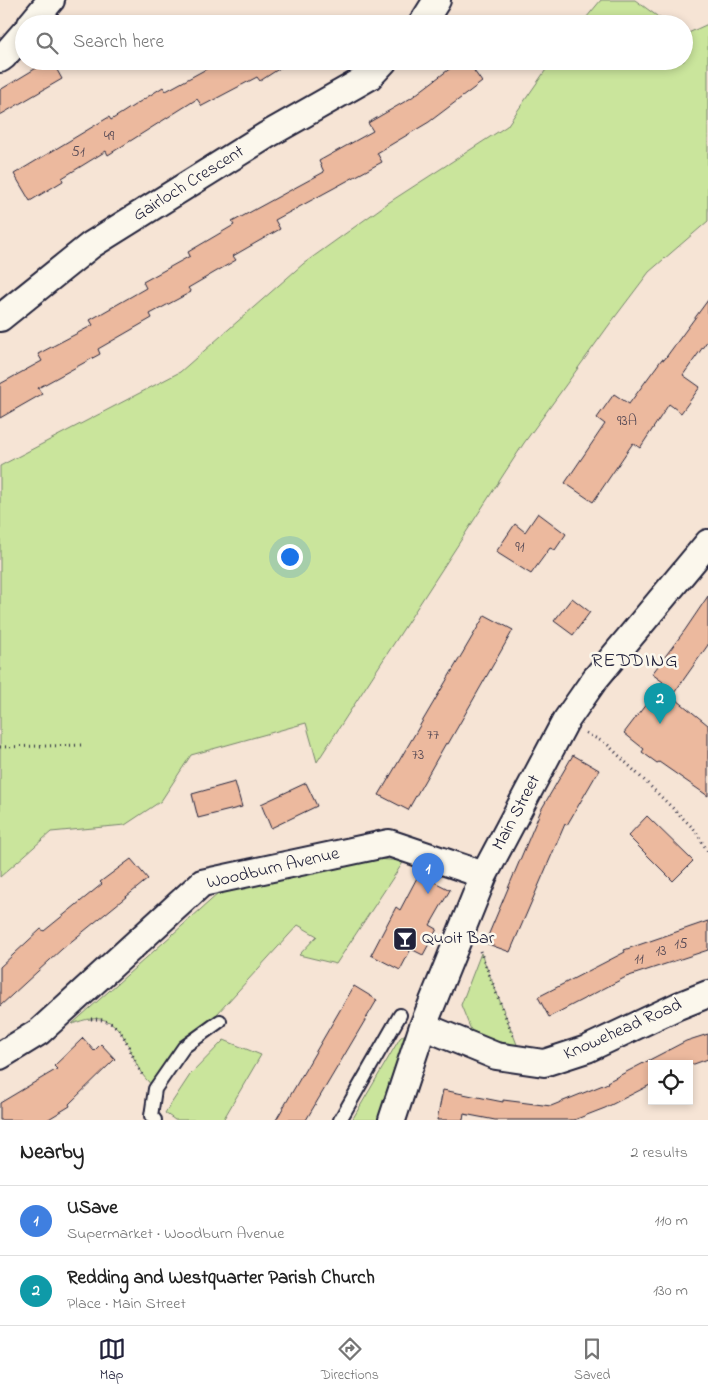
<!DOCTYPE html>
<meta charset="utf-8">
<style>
:root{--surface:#fff;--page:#f2f2f2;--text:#222;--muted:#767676;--line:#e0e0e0;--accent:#22223b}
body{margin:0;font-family:"Indie Flower",sans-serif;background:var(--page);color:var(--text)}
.controls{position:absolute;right:15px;bottom:15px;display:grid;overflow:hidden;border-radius:0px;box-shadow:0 2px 8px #0003}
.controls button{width:45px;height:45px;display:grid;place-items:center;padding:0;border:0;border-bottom:1px solid var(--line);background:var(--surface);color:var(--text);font:25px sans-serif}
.you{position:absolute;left:289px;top:556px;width:18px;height:18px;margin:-12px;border:4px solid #fff;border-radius:50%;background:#1a73e8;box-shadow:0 0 0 8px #1a73e833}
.badge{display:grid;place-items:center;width:32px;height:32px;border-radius:50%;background:var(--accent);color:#fff;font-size:16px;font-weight:700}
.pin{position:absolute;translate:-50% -41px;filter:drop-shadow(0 1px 2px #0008)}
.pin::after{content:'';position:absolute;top:26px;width:18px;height:15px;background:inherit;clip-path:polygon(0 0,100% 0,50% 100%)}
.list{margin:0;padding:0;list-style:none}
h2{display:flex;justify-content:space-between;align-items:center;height:65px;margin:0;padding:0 20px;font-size:21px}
h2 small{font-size:16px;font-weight:400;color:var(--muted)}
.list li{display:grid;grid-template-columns:32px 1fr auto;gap:15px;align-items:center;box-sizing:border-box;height:70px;padding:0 20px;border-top:1px solid var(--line)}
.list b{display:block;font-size:19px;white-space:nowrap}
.list p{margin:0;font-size:16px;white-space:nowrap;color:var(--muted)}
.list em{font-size:16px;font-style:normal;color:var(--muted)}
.icon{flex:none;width:28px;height:28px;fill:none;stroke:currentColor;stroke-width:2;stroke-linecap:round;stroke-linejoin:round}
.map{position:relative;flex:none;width:708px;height:1120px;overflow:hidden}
.search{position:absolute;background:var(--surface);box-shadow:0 2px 8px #0003;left:15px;right:15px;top:15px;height:55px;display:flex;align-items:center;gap:12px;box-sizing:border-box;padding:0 18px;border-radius:28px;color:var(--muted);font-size:19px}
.sheet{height:205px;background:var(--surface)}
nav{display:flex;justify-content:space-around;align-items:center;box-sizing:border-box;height:70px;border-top:1px solid var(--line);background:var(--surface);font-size:14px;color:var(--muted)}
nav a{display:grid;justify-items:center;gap:2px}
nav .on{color:var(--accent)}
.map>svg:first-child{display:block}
.green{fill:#cae59c;stroke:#76846c}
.building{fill:#ecb99e;stroke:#22223b}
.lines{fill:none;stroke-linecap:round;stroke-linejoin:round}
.service-casing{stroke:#22223b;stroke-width:16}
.minor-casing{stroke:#22223b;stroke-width:30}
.path{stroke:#22223b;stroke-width:3;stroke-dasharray:1 4;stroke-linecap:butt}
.service{stroke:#fbf7ec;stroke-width:12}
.minor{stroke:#fbf7ec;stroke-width:26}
.labels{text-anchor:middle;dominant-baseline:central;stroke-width:5;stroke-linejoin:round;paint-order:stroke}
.number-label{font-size:15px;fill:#544854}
.street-label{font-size:18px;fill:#22223b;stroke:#fbf7ec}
.poi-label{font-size:18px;fill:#22223b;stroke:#fbf7ec;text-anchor:start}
.quarter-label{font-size:20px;letter-spacing:1px;fill:#22223b;stroke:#fbf7ec}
</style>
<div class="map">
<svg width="708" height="1120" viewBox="0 0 708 1120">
<rect width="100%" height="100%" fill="#f6e4d5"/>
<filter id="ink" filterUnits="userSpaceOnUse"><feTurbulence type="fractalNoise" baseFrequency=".02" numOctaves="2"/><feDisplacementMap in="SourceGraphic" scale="10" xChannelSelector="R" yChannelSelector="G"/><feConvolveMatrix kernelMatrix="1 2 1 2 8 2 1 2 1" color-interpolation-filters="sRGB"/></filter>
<g filter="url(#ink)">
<path class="green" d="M 601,0 L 635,0 L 668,24 L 581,24 Z
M 708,24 L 708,221 L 649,272 L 609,325 L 524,443 L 317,762 L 306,723 L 191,755 L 161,801 L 125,825 L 51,832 L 0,877 L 0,466 L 180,372 L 303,264 L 388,203 L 507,126 L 552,61 L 684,61 L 684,35 Z
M 376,859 L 404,861 L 336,964 L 299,955 L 317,936 L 298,925 L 217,1014 L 184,1047 L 155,1089 C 149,1082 142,1076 138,1067 C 128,1047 121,1015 91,1019 C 85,1019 78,1022 72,1024 L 219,893 L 288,876 Z
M 481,953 L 518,1047 L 473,1035 L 461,1005 Z
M 417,1025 L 381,1120 L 352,1120 L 400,1038 Z
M 224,1040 L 261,1055 L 223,1120 L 175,1120 L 165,1113 L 190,1075 Z"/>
<path class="building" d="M 48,61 L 52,61 L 62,79 L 0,115 L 0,90 Z
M 221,61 L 291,61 L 260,81 L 257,77 L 202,106 L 197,99 L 108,155 L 106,151 L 62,178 L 63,181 L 30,201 L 14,174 L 109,117 L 111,120 L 163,87 L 166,91 Z
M 460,61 L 467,61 L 482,82 L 429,122 L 377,153 L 382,162 L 275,220 L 280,229 L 233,256 L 236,260 L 188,288 L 191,292 L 150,314 L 152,318 L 98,349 L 100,354 L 38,388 L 42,394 L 0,418 L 0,384 L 42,361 L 38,354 L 93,325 L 90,320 L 146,288 L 143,282 L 190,256 L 188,252 L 234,225 L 232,222 L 324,172 L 319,161 L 373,131 L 368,123 L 411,98 Z
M 708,300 L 708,340 L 683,375 L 700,387 L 681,413 L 669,404 L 640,448 L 633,443 L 593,502 L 565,483 L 605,424 L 597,418 L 614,394 L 629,404 L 662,359 L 664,360 Z
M 538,513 L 566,534 L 555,550 L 550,548 L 531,574 L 496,552 L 515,524 L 525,532 Z
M 708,596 L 708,645 L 672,696 L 708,725 L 708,796 L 659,762 L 657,763 L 642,752 L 644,749 L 624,733 L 663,682 L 652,674 L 685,630 Z
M 572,598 L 590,612 L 573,635 L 554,621 Z
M 485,615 L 513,630 L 448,744 L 446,743 L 408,810 L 379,795 Z
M 573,755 L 599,770 L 567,825 L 565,824 L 510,952 L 485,943 L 541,810 Z
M 235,782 L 242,807 L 198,818 L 192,794 Z
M 306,783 L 317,806 L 271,828 L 261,804 Z
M 647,816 L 693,861 L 673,881 L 628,836 Z
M 131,859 L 148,879 L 62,949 L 0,1006 L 0,967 L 41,929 L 44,931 L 102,884 L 100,882 Z
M 419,874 L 450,890 L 430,925 L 437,929 L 423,955 L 411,949 L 400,970 L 371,955 L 396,907 L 400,910 Z
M 708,921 L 708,950 L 626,977 L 549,1017 L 538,997 L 625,952 L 624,950 Z
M 354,986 L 377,1000 L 306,1120 L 276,1120 Z
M 708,1034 L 708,1059 L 694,1064 L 652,1064 L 652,1084 L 605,1108 L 574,1120 L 495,1120 L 464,1114 L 463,1120 L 437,1120 L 443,1090 L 503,1102 L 503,1100 L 551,1106 L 608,1083 L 607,1082 L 686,1041 Z
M 83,1038 L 94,1051 L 101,1044 L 115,1059 L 69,1104 L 70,1106 L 47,1120 L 0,1120 L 0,1103 L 57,1069 L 54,1066 Z"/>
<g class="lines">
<defs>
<path id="service" d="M 155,1120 L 151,1116 L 155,1089 L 184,1047 L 220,1021
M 340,1120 L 400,1015"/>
<path id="minor" d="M 31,24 L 51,0
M 422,24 L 437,0
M 0,59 L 4,56 L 24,33
M 0,318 L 91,245 L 267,135 L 369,77 L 384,61
M 423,1026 L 496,1056 L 544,1063 L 587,1049 L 678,1006 L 708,994
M 0,1056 L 39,1032 L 202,883 L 389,843 L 484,875
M 392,1120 L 423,1026 L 484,875 L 565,722 L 595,679 L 708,543"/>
</defs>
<use href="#service" class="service-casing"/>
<use href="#minor" class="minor-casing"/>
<path class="path" d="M 586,733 L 607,744 L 695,830 L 708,852
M 0,747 L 82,745
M 480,951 L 513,1036
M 91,1019 C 128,1018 127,1054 144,1077"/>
<use href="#service" class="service"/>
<use href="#minor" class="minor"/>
</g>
</g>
<defs>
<symbol id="bar-square" viewBox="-11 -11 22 22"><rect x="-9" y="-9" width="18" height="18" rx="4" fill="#22223b" stroke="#fbf7ec"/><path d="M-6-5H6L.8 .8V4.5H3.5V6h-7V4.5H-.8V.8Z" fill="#fff"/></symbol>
</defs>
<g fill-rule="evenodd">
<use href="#bar-square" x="391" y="925" width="28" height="28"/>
</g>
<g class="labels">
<g class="number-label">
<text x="109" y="136">49</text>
<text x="78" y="152">51</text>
<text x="627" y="421">93A</text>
<text x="520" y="547">91</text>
<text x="433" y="735">77</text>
<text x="418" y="755">73</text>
<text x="681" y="944">15</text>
<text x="661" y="951">13</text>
<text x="639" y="959">11</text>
</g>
<g class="street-label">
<text transform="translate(189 184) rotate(-32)">Gairloch Crescent</text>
<text transform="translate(517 813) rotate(-62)">Main Street</text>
<text transform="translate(273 869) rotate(-13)">Woodburn Avenue</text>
<text transform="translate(623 1030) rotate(-24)">Knowehead Road</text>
</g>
<g class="poi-label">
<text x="422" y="939">Quoit Bar</text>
</g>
<g class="quarter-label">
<text x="635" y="661">REDDING</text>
</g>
</g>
</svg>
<div class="controls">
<button><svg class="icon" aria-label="locate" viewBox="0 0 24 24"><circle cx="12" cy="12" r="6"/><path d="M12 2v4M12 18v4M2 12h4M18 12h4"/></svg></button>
</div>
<div class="you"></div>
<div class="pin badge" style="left:428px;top:894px;background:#3f7fe0">1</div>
<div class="pin badge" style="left:660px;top:724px;background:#0f9aa8">2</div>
<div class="search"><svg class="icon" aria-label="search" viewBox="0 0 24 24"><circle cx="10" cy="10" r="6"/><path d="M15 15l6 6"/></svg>Search here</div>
</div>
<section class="sheet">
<h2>Nearby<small>2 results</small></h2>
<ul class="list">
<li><span class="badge" style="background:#3f7fe0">1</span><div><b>USave</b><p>Supermarket · Woodburn Avenue</p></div><em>110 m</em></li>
<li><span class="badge" style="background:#0f9aa8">2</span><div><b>Redding and Westquarter Parish Church</b><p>Place · Main Street</p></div><em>130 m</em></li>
</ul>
</section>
<nav>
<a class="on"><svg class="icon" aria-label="map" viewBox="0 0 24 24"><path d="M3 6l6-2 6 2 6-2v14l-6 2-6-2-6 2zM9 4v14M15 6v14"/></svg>Map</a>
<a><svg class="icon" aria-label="directions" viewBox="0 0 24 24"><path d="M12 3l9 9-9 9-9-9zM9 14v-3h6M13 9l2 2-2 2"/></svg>Directions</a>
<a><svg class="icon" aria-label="saved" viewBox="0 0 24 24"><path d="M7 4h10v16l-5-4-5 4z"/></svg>Saved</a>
</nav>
